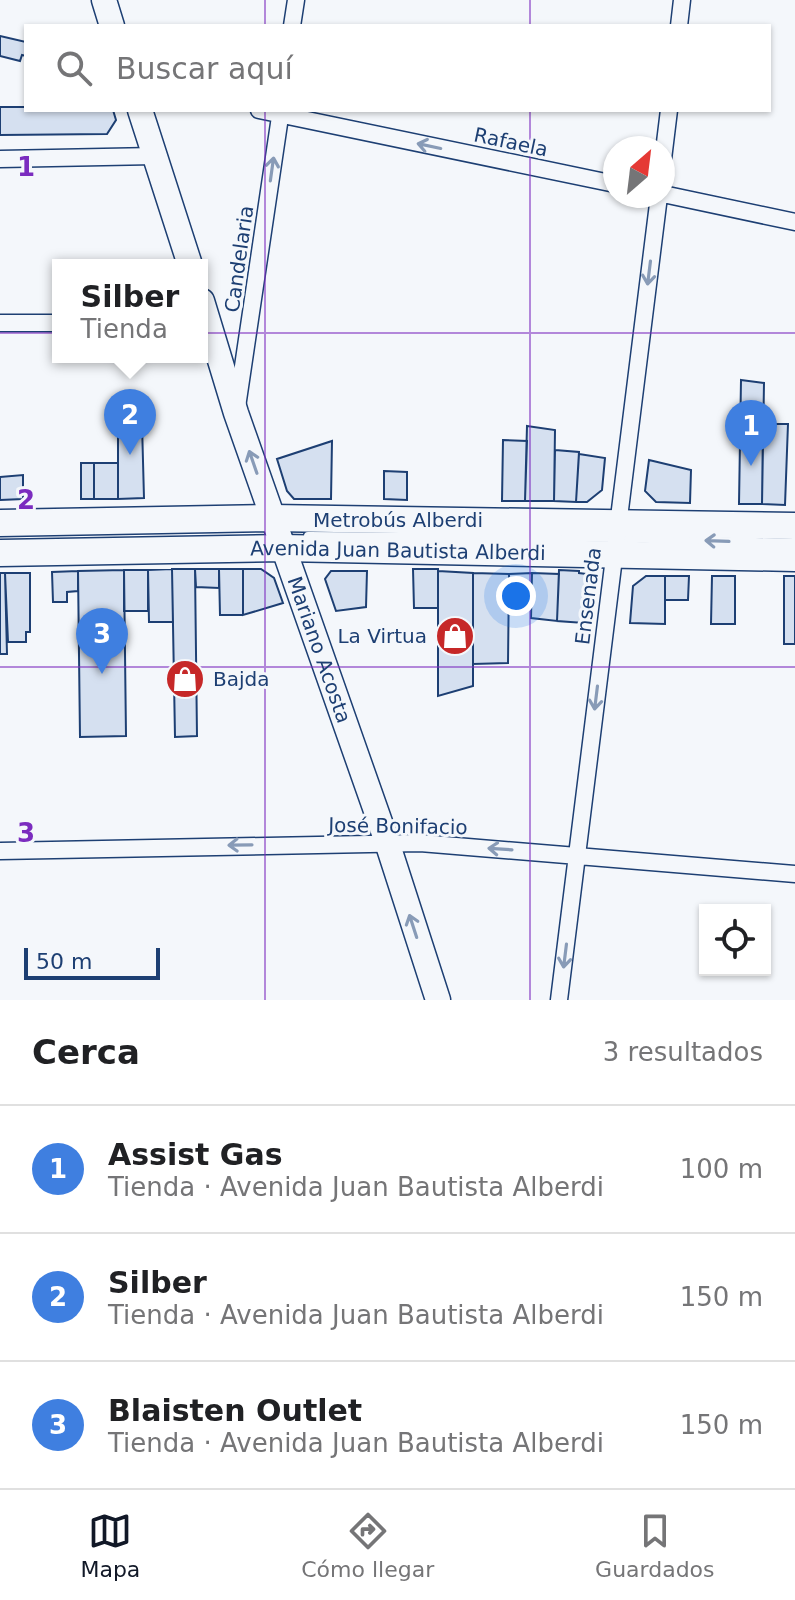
<!DOCTYPE html>
<html lang="es">
<meta charset="utf-8">
<style>
:root{--surface:#fff;--page:#f6f6f6;--text:#202124;--muted:#757577;--line:#e0e0e0;--accent:#111827}
body{margin:0;font-family:"DejaVu Sans",sans-serif;background:var(--page);color:var(--text)}
.controls{position:absolute;right:24px;bottom:24px;display:grid;overflow:hidden;border-radius:0px;box-shadow:0 2px 6px #0004}
.controls button{width:72px;height:72px;display:grid;place-items:center;padding:0;border:0;border-bottom:2px solid var(--line);background:var(--surface);color:var(--text);font:40px sans-serif}
.compass{position:absolute;left:603px;top:136px;width:72px;height:72px;border-radius:50%;background:var(--surface);box-shadow:0 2px 6px #0004;rotate:28deg}
.scale{position:absolute;left:24px;bottom:20px;width:136px;box-sizing:border-box;padding-left:8px;border:4px solid #1d3f73;border-top:0;font-size:22px;line-height:28px;white-space:nowrap;color:#1d3f73;-webkit-text-stroke:6px #f4f7fb;paint-order:stroke}
.you{position:absolute;left:516px;top:596px;width:28px;height:28px;margin:-20px;border:6px solid #fff;border-radius:50%;background:#1a73e8;box-shadow:0 0 0 12px #1a73e833}
.badge{display:grid;place-items:center;width:52px;height:52px;border-radius:50%;background:var(--accent);color:#fff;font-size:26px;font-weight:700}
.pin{position:absolute;translate:-50% -66px;filter:drop-shadow(0 2px 4px #0008)}
.pin::after{content:'';position:absolute;top:42px;width:28px;height:24px;background:inherit;clip-path:polygon(0 0,100% 0,50% 100%)}
.popup{position:absolute;left:52px;top:259px;width:156px;height:104px;box-sizing:border-box;display:grid;place-content:center;border-radius:0px;background:var(--surface);filter:drop-shadow(0 2px 6px #0005);font-size:26px;white-space:nowrap;color:var(--muted)}
.popup b{font-size:30px;color:var(--text)}
.popup::after{content:'';position:absolute;left:50%;top:100%;margin-left:-16px;border:16px solid transparent;border-top-color:var(--surface)}
.list{margin:0;padding:0;list-style:none}
h2{display:flex;justify-content:space-between;align-items:center;height:104px;margin:0;padding:0 32px;font-size:34px}
h2 small{font-size:26px;font-weight:400;color:var(--muted)}
.list li{display:grid;grid-template-columns:52px 1fr auto;gap:24px;align-items:center;box-sizing:border-box;height:128px;padding:0 32px;border-top:2px solid var(--line)}
.list b{display:block;font-size:30px;white-space:nowrap}
.list p{margin:0;font-size:26px;white-space:nowrap;color:var(--muted)}
.list em{font-size:26px;font-style:normal;color:var(--muted)}
.icon{flex:none;width:44px;height:44px;fill:none;stroke:currentColor;stroke-width:2;stroke-linecap:round;stroke-linejoin:round}
.map{position:relative;flex:none;width:795px;height:1000px;overflow:hidden}
.search{position:absolute;background:var(--surface);box-shadow:0 2px 6px #0004;left:24px;right:24px;top:24px;height:88px;display:flex;align-items:center;gap:20px;box-sizing:border-box;padding:0 28px;border-radius:0px;color:var(--muted);font-size:30px}
.sheet{height:488px;background:var(--surface)}
nav{display:flex;justify-content:space-around;align-items:center;box-sizing:border-box;height:112px;border-top:2px solid var(--line);background:var(--surface);font-size:22px;color:var(--muted)}
nav a{display:grid;justify-items:center;gap:4px}
nav .on{color:var(--accent)}
.map>svg:first-child{display:block}
.building{fill:#d5e0f0;stroke:#1d3f73;stroke-width:2}
.lines{fill:none;stroke-linecap:round;stroke-linejoin:round}
.lane-casing{stroke:#1d3f73;stroke-width:11}
.street-casing{stroke:#1d3f73;stroke-width:19}
.secondary-casing{stroke:#1d3f73;stroke-width:27}
.primary-casing{stroke:#1d3f73;stroke-width:29}
.lane{stroke:#f4f7fb;stroke-width:8}
.street{stroke:#f4f7fb;stroke-width:16}
.secondary{stroke:#f4f7fb;stroke-width:24}
.primary{stroke:#f4f7fb;stroke-width:26}
.oneway{stroke:#889bb7}
.grid{fill:none;stroke:#7b2cbf;stroke-width:2;stroke-opacity:0.55}
.labels{text-anchor:middle;dominant-baseline:central;stroke-width:6;stroke-linejoin:round;paint-order:stroke}
.street-label{font-size:20px;fill:#1d3f73;stroke:#f4f7fb}
.poi-label{font-size:20px;fill:#1d3f73;stroke:#f4f7fb;text-anchor:end}
.grid-label{font-size:26px;text-anchor:middle;font-weight:bold;fill:#7b2cbf;stroke:#f4f7fb;stroke-width:6;stroke-linejoin:round;paint-order:stroke}
</style>
<div class="map">
<svg width="795" height="1000" viewBox="0 0 795 1000">
<rect width="100%" height="100%" fill="#f4f7fb"/>
<path class="building" d="M 0,36 L 26,42 L 26,56 L 22,55 L 20,61 L 0,56 Z
M 0,107 L 26,107 L 26,110 L 113,110 L 116,120 L 107,134 L 0,135 Z
M 741,380 L 764,383 L 762,504 L 739,504 Z
M 142,424 L 144,498 L 118,499 L 118,432 Z
M 763,424 L 788,424 L 785,505 L 762,504 Z
M 527,426 L 555,430 L 554,501 L 525,501 Z
M 503,440 L 527,441 L 525,501 L 502,501 Z
M 332,441 L 331,499 L 294,499 L 287,491 L 277,459 Z
M 555,450 L 579,452 L 576,502 L 554,501 Z
M 579,454 L 605,458 L 602,490 L 587,502 L 576,502 Z
M 649,460 L 691,470 L 690,503 L 656,502 L 645,491 Z
M 81,463 L 94,463 L 94,499 L 81,499 Z
M 94,463 L 118,463 L 118,499 L 94,499 Z
M 384,471 L 407,472 L 407,500 L 384,499 Z
M 23,475 L 23,499 L 0,500 L 0,477 Z
M 172,569 L 195,569 L 197,736 L 175,737 Z
M 172,569 L 173,622 L 149,622 L 148,570 Z
M 195,569 L 219,569 L 219,588 L 196,587 Z
M 219,569 L 243,569 L 243,615 L 220,615 Z
M 243,569 L 261,569 L 274,578 L 283,603 L 243,615 Z
M 413,569 L 438,569 L 438,608 L 414,608 Z
M 124,570 L 148,570 L 148,611 L 124,611 Z
M 124,570 L 126,736 L 80,737 L 78,571 Z
M 559,570 L 579,571 L 579,573 L 587,574 L 586,582 L 589,582 L 584,623 L 557,621 Z
M 78,571 L 78,591 L 67,592 L 67,602 L 53,602 L 52,572 Z
M 331,571 L 367,571 L 366,607 L 336,611 L 325,579 Z
M 438,571 L 473,573 L 473,686 L 438,696 Z
M 0,573 L 5,573 L 7,654 L 0,654 Z
M 5,573 L 30,573 L 30,632 L 26,632 L 26,642 L 8,642 Z
M 473,573 L 509,574 L 508,663 L 473,664 Z
M 532,573 L 559,574 L 557,621 L 531,618 Z
M 532,573 L 531,609 L 509,610 L 509,574 Z
M 646,576 L 665,576 L 665,624 L 630,623 L 633,586 Z
M 665,576 L 689,576 L 688,600 L 665,600 Z
M 712,576 L 735,576 L 735,624 L 711,624 Z
M 784,576 L 795,576 L 795,644 L 784,644 Z"/>
<g class="lines">
<defs>
<path id="lane" d="M 308,536 L 615,538 L 795,543"/>
<path id="street" d="M 292,26 L 296,0
M 679,26 L 682,0
M 259,110 L 615,184
M 0,159 L 155,156
M 663,159 L 669,110
M 663,194 L 795,222
M 0,323 L 58,323
M 237,407 L 281,110
M 0,851 L 420,843 L 795,874
M 559,1000 L 659,196"/>
<g id="secondary">
<path d="M 104,0 L 112,26"/>
<path d="M 140,110 L 190,265"/>
<path id="s1" d="M 202,301 L 236,413 L 387,842 L 438,1000"/>
</g>
<g id="primary">
<path d="M 0,523 L 272,518 L 795,526"/>
<path id="s2" d="M 0,553 L 283,548 L 795,558"/>
</g>
</defs>
<use href="#lane" class="lane-casing"/>
<use href="#street" class="street-casing"/>
<use href="#secondary" class="secondary-casing"/>
<use href="#primary" class="primary-casing"/>
<use href="#lane" class="lane"/>
<use href="#street" class="street"/>
<use href="#secondary" class="secondary"/>
<use href="#primary" class="primary"/>
</g>
<defs><path id="oneway-shaft" d="M-6 0H5M1.5-3L5.5 0L1.5 3" fill="none" stroke-width="1.6" stroke-linecap="round" stroke-linejoin="round" transform="scale(2)"/></defs>
<g class="oneway">
<use href="#oneway-shaft" transform="translate(429 146) rotate(-168)"/>
<use href="#oneway-shaft" transform="translate(272 169) rotate(-82)"/>
<use href="#oneway-shaft" transform="translate(649 273) rotate(97)"/>
<use href="#oneway-shaft" transform="translate(253 462) rotate(-109)"/>
<use href="#oneway-shaft" transform="translate(717 541) rotate(-178)"/>
<use href="#oneway-shaft" transform="translate(596 698) rotate(97)"/>
<use href="#oneway-shaft" transform="translate(240 845) rotate(179)"/>
<use href="#oneway-shaft" transform="translate(500 849) rotate(-176)"/>
<use href="#oneway-shaft" transform="translate(413 926) rotate(-108)"/>
<use href="#oneway-shaft" transform="translate(565 956) rotate(97)"/>
</g>
<path class="grid" d="M 265,0 L 265,26M 530,0 L 530,26M 265,110 L 265,1000M 530,110 L 530,1000M 0,333 L 795,333M 0,667 L 795,667"/>
<defs>
<symbol id="shop-disc" viewBox="-11 -11 22 22"><circle r="9.5" fill="#c62828" stroke="#f4f7fb"/><path d="M-5-2.5h2.3a2.7 3.5 0 0 1 5.4 0H5L5.5 6h-11ZM-1.5-2.5h3a1.5 2.3 0 0 0-3 0Z" fill="#fff"/></symbol>
</defs>
<g fill-rule="evenodd">
<use href="#shop-disc" x="433" y="614" width="44" height="44"/>
<use href="#shop-disc" x="163" y="657" width="44" height="44"/>
</g>
<g class="labels">
<g class="street-label">
<text transform="translate(511 142) rotate(12)">Rafaela</text>
<text transform="translate(239 259) rotate(-82)">Candelaria</text>
<text x="398" y="520">Metrobús Alberdi</text>
<text stroke="none"><textPath href="#s2" startOffset="398">Avenida Juan Bautista Alberdi</textPath></text>
<text transform="translate(588 596) rotate(-83)">Ensenada</text>
<text stroke="none"><textPath href="#s1" startOffset="368">Mariano Acosta</textPath></text>
<text transform="translate(398 826) rotate(1)">José Bonifacio</text>
</g>
<g class="poi-label">
<text x="427" y="636">La Virtua</text>
<text x="213" y="679" text-anchor="start">Bajda</text>
</g>
</g>
<g class="grid-label">
<text x="26" y="176">1</text>
<text x="26" y="509">2</text>
<text x="26" y="842">3</text>
</g>
</svg>
<div class="controls">
<button><svg class="icon" aria-label="locate" viewBox="0 0 24 24"><circle cx="12" cy="12" r="6"/><path d="M12 2v4M12 18v4M2 12h4M18 12h4"/></svg></button>
</div>
<svg class="compass" viewBox="-18 -18 36 36"><path d="M0-13l5 13h-10z" fill="#e53935"/><path d="M0 13l5-13h-10z" fill="#757577"/></svg>
<div class="scale">50 m</div>
<div class="you"></div>
<div class="pin badge" style="left:751px;top:466px;background:#3f7fe0">1</div>
<div class="pin badge" style="left:130px;top:455px;background:#3f7fe0">2</div>
<div class="popup"><b>Silber</b>Tienda</div>
<div class="pin badge" style="left:102px;top:674px;background:#3f7fe0">3</div>
<div class="search"><svg class="icon" aria-label="search" viewBox="0 0 24 24"><circle cx="10" cy="10" r="6"/><path d="M15 15l6 6"/></svg>Buscar aquí</div>
</div>
<section class="sheet">
<h2>Cerca<small>3 resultados</small></h2>
<ul class="list">
<li><span class="badge" style="background:#3f7fe0">1</span><div><b>Assist Gas</b><p>Tienda · Avenida Juan Bautista Alberdi</p></div><em>100 m</em></li>
<li><span class="badge" style="background:#3f7fe0">2</span><div><b>Silber</b><p>Tienda · Avenida Juan Bautista Alberdi</p></div><em>150 m</em></li>
<li><span class="badge" style="background:#3f7fe0">3</span><div><b>Blaisten Outlet</b><p>Tienda · Avenida Juan Bautista Alberdi</p></div><em>150 m</em></li>
</ul>
</section>
<nav>
<a class="on"><svg class="icon" aria-label="map" viewBox="0 0 24 24"><path d="M3 6l6-2 6 2 6-2v14l-6 2-6-2-6 2zM9 4v14M15 6v14"/></svg>Mapa</a>
<a><svg class="icon" aria-label="directions" viewBox="0 0 24 24"><path d="M12 3l9 9-9 9-9-9zM9 14v-3h6M13 9l2 2-2 2"/></svg>Cómo llegar</a>
<a><svg class="icon" aria-label="saved" viewBox="0 0 24 24"><path d="M7 4h10v16l-5-4-5 4z"/></svg>Guardados</a>
</nav>
